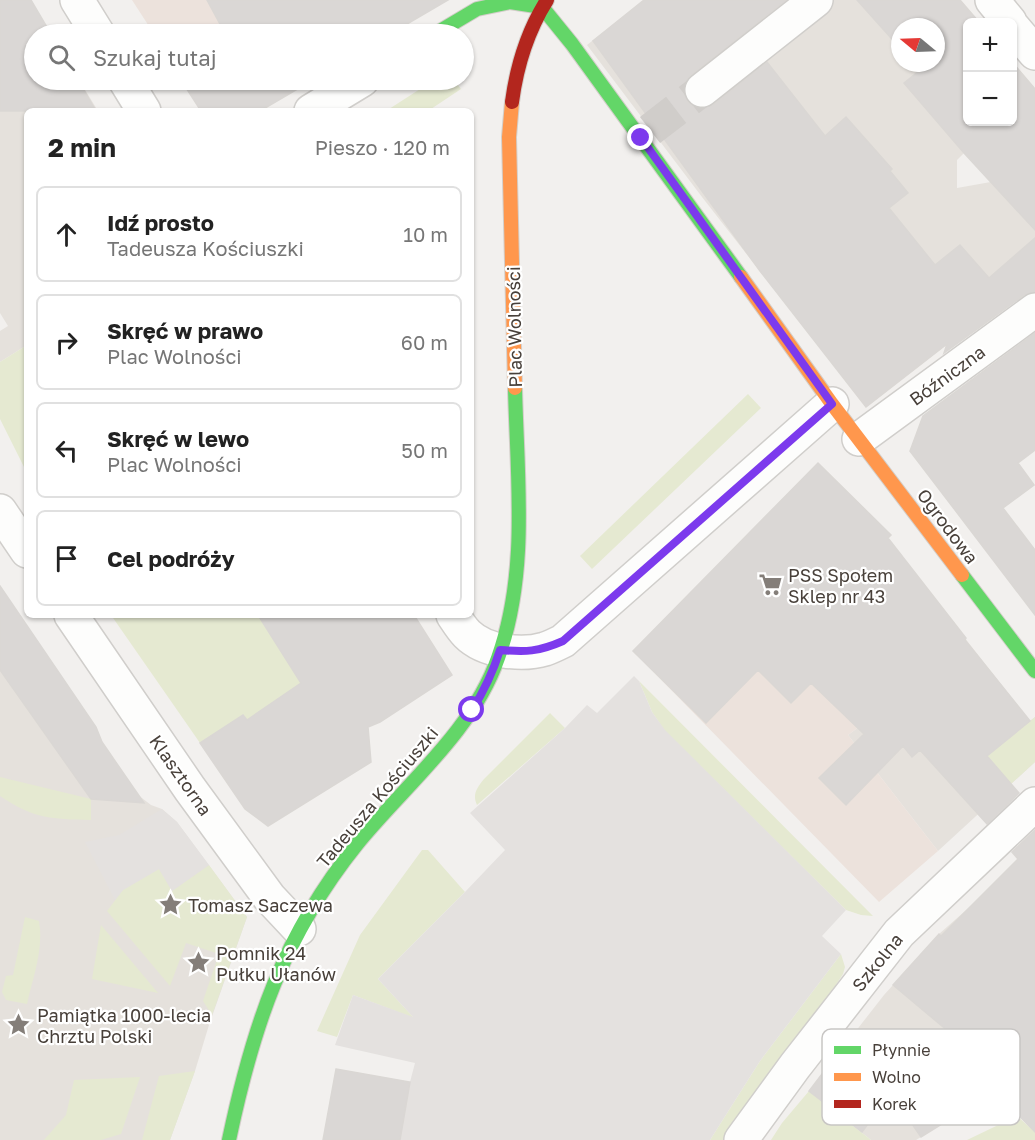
<!DOCTYPE html>
<html lang="pl">
<meta charset="utf-8">
<style>
:root{--surface:#fff;--page:#f6f6f6;--text:#222;--muted:#767676;--line:#e0e0e0}
body{margin:0;font-family:"Golos Text",sans-serif;background:var(--page);color:var(--text)}
.controls{position:absolute;right:18px;top:18px;display:grid;overflow:hidden;border-radius:9px;box-shadow:0 2px 4px #0004}
.controls button{width:54px;height:54px;display:grid;place-items:center;padding:0;border:0;border-bottom:2px solid var(--line);background:var(--surface);color:var(--text);font:30px sans-serif}
.compass{position:absolute;left:891px;top:18px;width:54px;height:54px;border-radius:50%;background:var(--surface);box-shadow:0 2px 4px #0004;rotate:289deg}
.stop{position:absolute;width:18px;height:18px;margin:-14px;border:4px solid #7c3aed;border-radius:50%;background:#fff}
.stop.end{background:#7c3aed;border-color:#fff;box-shadow:0 2px 6px #0008}
.list{margin:0;padding:0;list-style:none}
h2{display:flex;justify-content:space-between;align-items:center;height:78px;margin:0;padding:0 24px;font-size:26px}
h2 small{font-size:20px;font-weight:400;color:var(--muted)}
.list li{display:grid;grid-template-columns:39px 1fr auto;gap:18px;align-items:center;box-sizing:border-box;height:96px;margin:0 12px 12px;padding:0 12px;border:2px solid var(--line);border-radius:9px}
.list b{display:block;font-size:22px;white-space:nowrap}
.list p{margin:0;font-size:20px;white-space:nowrap;color:var(--muted)}
.list em{font-size:20px;font-style:normal;color:var(--muted)}
.icon{flex:none;width:33px;height:33px;fill:none;stroke:currentColor;stroke-width:2;stroke-linecap:round;stroke-linejoin:round}
.map{position:relative;flex:none;width:1035px;height:1140px;overflow:hidden}
.search{position:absolute;background:var(--surface);box-shadow:0 2px 4px #0004;left:24px;top:24px;width:450px;height:66px;display:flex;align-items:center;gap:15px;box-sizing:border-box;padding:0 21px;border-radius:33px;color:var(--muted);font-size:22px}
.panel{position:absolute;background:var(--surface);box-shadow:0 2px 4px #0004;left:24px;top:108px;width:450px;height:510px;border-radius:9px}
.map>svg:first-child{display:block}
.residential{fill:#e5e1dc;fill-rule:evenodd}
.commercial{fill:#ece2dc}
.green{fill:#e5e9d1}
.parking{fill:#e4e1df}
.building{fill:#dad7d5;stroke:#dad7d4;stroke-width:1.5}
.lines{fill:none;stroke-linecap:round;stroke-linejoin:round}
.street-tunnel{stroke:#d0cdca;stroke-width:33;stroke-dasharray:33 16;stroke-linecap:butt}
.street-casing{stroke:#d0cecb;stroke-width:36}
.fast-casing{stroke:#d3cec9;stroke-width:16}
.slow-casing{stroke:#d3cec9;stroke-width:16}
.jam-casing{stroke:#d3cec9;stroke-width:16}
.street{stroke:#fdfdfc;stroke-width:33}
.fast{stroke:#63d668;stroke-width:14}
.slow{stroke:#ff974d;stroke-width:14}
.jam{stroke:#b3261e;stroke-width:14}
.route{stroke:#7c3aed;stroke-width:8}
.labels{text-anchor:middle;dominant-baseline:central;stroke-width:4.5;stroke-linejoin:round;paint-order:stroke}
.street-label{font-size:18px;fill:#48403a;stroke:#fff}
.poi-label{font-size:18px;fill:#48403a;stroke:#fff;text-anchor:start}
.key{fill:#fff;stroke:#c8c6c4;stroke-width:1.5}
.key-label{font-size:16px;fill:#48403a}
</style>
<div class="map">
<svg width="1035" height="1140" viewBox="0 0 1035 1140">
<rect width="100%" height="100%" fill="#f2f0ee"/>
<path class="residential" d="M 0,0 L 31,0 L 51,34 L 34,34 L 34,80 L 79,80 L 98,111 L 27,111 L 27,345 L 0,362 L 0,331 L 8,326 L 0,313 Z
M 644,0 L 960,0 L 979,22 L 968,22 L 968,122 L 1012,122 L 1013,62 L 1035,89 L 1035,119 L 964,153 L 957,160 L 957,188 L 1002,180 L 1035,153 L 1035,276 L 866,407 L 702,197 L 587,45 ZM 900,27 L 936,27 L 936,63 L 900,63 Z
M 0,586 L 96,727 L 102,743 L 138,795 L 151,805 L 162,809 L 177,822 L 247,917 L 209,1025 L 195,1071 L 170,1140 L 0,1140 Z
M 931,595 L 1030,721 L 1035,717 L 1035,762 L 938,851 L 848,735 L 868,720 Z
M 973,904 L 1035,1051 L 993,1093 L 916,1140 L 871,1140 L 809,1091 L 884,995 L 939,934 Z"/>
<path class="commercial" d="M 132,0 L 209,0 L 221,26 L 205,34 L 154,34 Z
M 818,463 L 891,535 L 887,539 L 868,720 L 848,735 L 938,851 L 879,902 L 633,651 Z"/>
<path class="green" d="M 434,80 L 454,80 L 461,89 L 428,111 L 386,111 Z
M 27,345 L 27,473 L 0,419 L 0,362 Z
M 748,394 L 761,408 L 592,569 L 580,556 Z
M 111,615 L 258,615 L 271,636 L 276,633 L 313,676 L 247,720 L 242,716 L 200,743 Z
M 639,681 L 873,916 L 861,915 L 846,910 L 665,731 L 652,712 Z
M 550,713 L 565,728 L 477,805 C 472,794 477,788 484,779 Z
M 1035,717 L 1035,762 L 1011,784 L 987,756 Z
M 0,777 L 91,799 L 91,820 C 51,819 34,819 0,796 Z
M 422,850 L 428,850 L 465,892 L 378,979 L 414,1018 L 353,995 L 337,1037 L 317,1031 L 360,935 Z
M 209,865 L 247,917 L 212,1015 L 203,1001 L 219,954 L 186,943 L 170,986 L 107,911 L 123,890 L 159,869 L 172,891 Z
M 25,917 L 39,921 C 44,949 33,977 27,1004 L 6,1000 L 2,992 L 6,976 L 13,975 Z
M 101,925 L 158,993 L 92,979 Z
M 841,954 L 845,967 L 843,974 L 821,1008 L 770,1070 L 724,1140 L 710,1140 L 760,1061 Z
M 195,1071 L 170,1140 L 142,1140 L 159,1076 Z
M 140,1077 L 121,1134 L 101,1140 L 44,1140 L 66,1115 L 74,1080 Z
M 809,1091 L 871,1140 L 771,1140 L 782,1123 Z
M 1017,1116 L 1035,1132 L 1035,1140 L 967,1140 Z"/>
<path class="parking" d="M 634,676 L 639,681 L 652,712 L 665,730 L 846,910 L 822,936 L 841,954 L 760,1061 L 710,1140 L 400,1140 L 410,1082 L 415,1063 L 335,1045 L 353,995 L 413,1017 L 378,979 L 465,892 L 505,850 L 470,813 L 565,728 L 587,705 L 597,713 Z
M 162,809 L 177,822 L 209,865 L 172,891 L 159,869 L 123,890 L 115,900 L 85,842 L 119,835 Z"/>
<path class="building" d="M 0,0 L 31,0 L 51,34 L 34,34 L 34,80 L 78,80 L 96,111 L 0,111 Z
M 207,0 L 448,0 L 390,34 L 205,34 L 221,26 Z
M 644,0 L 786,0 L 690,76 L 685,83 L 683,92 L 688,102 L 696,108 L 705,108 L 713,105 L 767,62 L 825,136 L 846,117 L 892,169 L 890,171 L 908,193 L 889,208 L 935,265 L 960,245 L 989,278 L 1035,238 L 1035,292 L 1024,295 L 944,353 L 947,344 L 866,407 L 760,271 L 593,41 Z
M 857,0 L 960,0 L 979,22 L 968,22 L 968,122 L 1012,122 L 1012,62 L 1035,89 L 1035,230 L 964,153 L 904,83 L 920,70 L 913,63 L 936,63 L 936,27 L 900,27 L 900,48 Z
M 181,80 L 313,80 L 260,111 L 201,111 Z
M 1035,333 L 1035,450 L 1018,463 L 1034,485 L 1003,508 L 1035,550 L 1035,615 L 910,451 L 923,416 Z
M 818,463 L 891,535 L 888,538 L 966,638 L 965,640 L 1030,721 L 987,756 L 1019,793 L 987,824 L 920,750 L 912,757 L 903,746 L 846,805 L 819,778 L 864,734 L 811,683 L 791,703 L 758,670 L 706,723 L 633,651 Z
M 0,586 L 96,727 L 102,742 L 144,803 L 91,799 L 0,670 Z
M 258,615 L 414,615 L 452,675 L 380,722 L 368,727 L 371,762 L 268,826 L 245,809 L 200,743 L 243,715 L 247,720 L 301,683 Z
M 1035,830 L 1035,1132 L 995,1091 L 921,1137 L 903,1111 L 967,1047 L 893,985 L 939,934 L 941,936 L 1018,859 L 1012,852 Z
M 844,1045 L 898,1085 L 862,1132 L 809,1091 Z
M 336,1069 L 410,1082 L 400,1140 L 323,1140 Z"/>
<g class="lines">
<path class="street-tunnel" d="M 650,130 L 702,90"/>
<defs>
<path id="street" d="M 77,0 L 98,34
M 992,0 L 1010,22
M 1012,26 L 1035,53
M 125,80 L 144,111
M 702,90 L 816,0
M 311,111 L 362,80
M 859,439 L 1035,310
M 0,511 L 27,551
M 71,615 L 190,789 L 269,897 L 299,929
M 453,615 C 457,621 462,629 467,634 C 485,652 522,656 545,649 C 551,647 557,644 563,641 L 832,404
M 741,1140 L 795,1066 L 899,933 L 1035,804"/>
<path id="fast" d="M 435,34 L 477,9 L 510,2 L 542,7 L 572,44 L 741,277
M 962,575 L 1035,671
M 229,1140 C 253,1026 283,936 357,844 C 406,784 472,732 498,658 C 529,572 517,477 515,388"/>
<path id="slow" d="M 512,102 L 509,137 L 515,388
M 741,277 L 832,404 L 962,575"/>
<path id="jam" d="M 512,102 C 517,64 527,32 547,0"/>
</defs>
<use href="#street" class="street-casing"/>
<use href="#fast" class="fast-casing"/>
<use href="#slow" class="slow-casing"/>
<use href="#jam" class="jam-casing"/>
<use href="#street" class="street"/>
<use href="#fast" class="fast"/>
<use href="#slow" class="slow"/>
<use href="#jam" class="jam"/>
</g>
<g class="lines">
<path class="route" d="M 472,710 C 484,691 493,672 500,650 C 526,652 538,652 563,641 L 832,404 L 641,138"/>
</g>
<defs>
<symbol id="supermarket-bare" viewBox="-9 -9 18 18"><path d="M-6-5.5h2.5l.6 2H6L4.5 2H-2.5L-4.4-4H-6ZM-1.5 3.2a1.3 1.3 0 1 0 .1 0ZM3 3.2a1.3 1.3 0 1 0 .1 0Z" fill="#847e79" stroke="#fff" stroke-width="2.5" paint-order="stroke"/></symbol>
<symbol id="sight-bare" viewBox="-9 -9 18 18"><path d="M0-6L1.8-2.2L6-1.7L2.9 1.2L3.7 5.4L0 3.3L-3.7 5.4L-2.9 1.2L-6-1.7L-1.8-2.2Z" fill="#847e79" stroke="#fff" stroke-width="2.5" paint-order="stroke"/></symbol>
</defs>
<g fill-rule="evenodd">
<use href="#supermarket-bare" x="754" y="568" width="33" height="33"/>
<use href="#sight-bare" x="154" y="888" width="33" height="33"/>
<use href="#sight-bare" x="182" y="946" width="33" height="33"/>
<use href="#sight-bare" x="2" y="1008" width="33" height="33"/>
</g>
<g class="labels">
<g class="street-label">
<text transform="translate(514 327) rotate(-91)">Plac Wolności</text>
<text transform="translate(947 375) rotate(-36)">Bóźniczna</text>
<text transform="translate(948 526) rotate(53)">Ogrodowa</text>
<text transform="translate(181 775) rotate(55)">Klasztorna</text>
<text transform="translate(377 797) rotate(-50)">Tadeusza Kościuszki</text>
<text transform="translate(877 962) rotate(-51)">Szkolna</text>
</g>
<g class="poi-label">
<text x="788" y="575">PSS Społem<tspan x="788" dy="21">Sklep nr 43</tspan></text>
<text x="188" y="905">Tomasz Saczewa</text>
<text x="216" y="953">Pomnik 24<tspan x="216" dy="21">Pułku Ułanów</tspan></text>
<text x="37" y="1015">Pamiątka 1000-lecia<tspan x="37" dy="21">Chrztu Polski</tspan></text>
</g>
</g>
<rect x="822" y="1029" width="198" height="96" rx="9" class="key"/>
<rect x="834" y="1046" width="27" height="8" fill="#63d668"/>
<rect x="834" y="1073" width="27" height="8" fill="#ff974d"/>
<rect x="834" y="1100" width="27" height="8" fill="#b3261e"/>
<g class="key-label">
<text x="872" y="1056">Płynnie</text>
<text x="872" y="1083">Wolno</text>
<text x="872" y="1110">Korek</text>
</g>
</svg>
<div class="controls">
<button>+</button>
<button>−</button>
</div>
<svg class="compass" viewBox="-18 -18 36 36"><path d="M0-13l5 13h-10z" fill="#e53935"/><path d="M0 13l5-13h-10z" fill="#767676"/></svg>
<div class="stop" style="left:472px;top:710px"></div>
<div class="stop end" style="left:641px;top:138px"></div>
<div class="search"><svg class="icon" aria-label="search" viewBox="0 0 24 24"><circle cx="10" cy="10" r="6"/><path d="M15 15l6 6"/></svg>Szukaj tutaj</div>
<section class="panel">
<h2>2 min<small>Pieszo · 120 m</small></h2>
<ul class="list">
<li><svg class="icon" aria-label="ahead" viewBox="0 0 24 24"><path d="M12 20V5M6 11l6-6 6 6"/></svg><div><b>Idź prosto</b><p>Tadeusza Kościuszki</p></div><em>10 m</em></li>
<li><svg class="icon" aria-label="right" viewBox="0 0 24 24"><path d="M7 20v-9h11M14 6l5 5-5 5"/></svg><div><b>Skręć w prawo</b><p>Plac Wolności</p></div><em>60 m</em></li>
<li><svg class="icon" aria-label="left" viewBox="0 0 24 24"><path d="M17 20v-9H6M10 6l-5 5 5 5"/></svg><div><b>Skręć w lewo</b><p>Plac Wolności</p></div><em>50 m</em></li>
<li><svg class="icon" aria-label="arrive" viewBox="0 0 24 24"><path d="M6 21V4h12l-3 4 3 4H6"/></svg><div><b>Cel podróży</b></div></li>
</ul>
</section>
</div>
